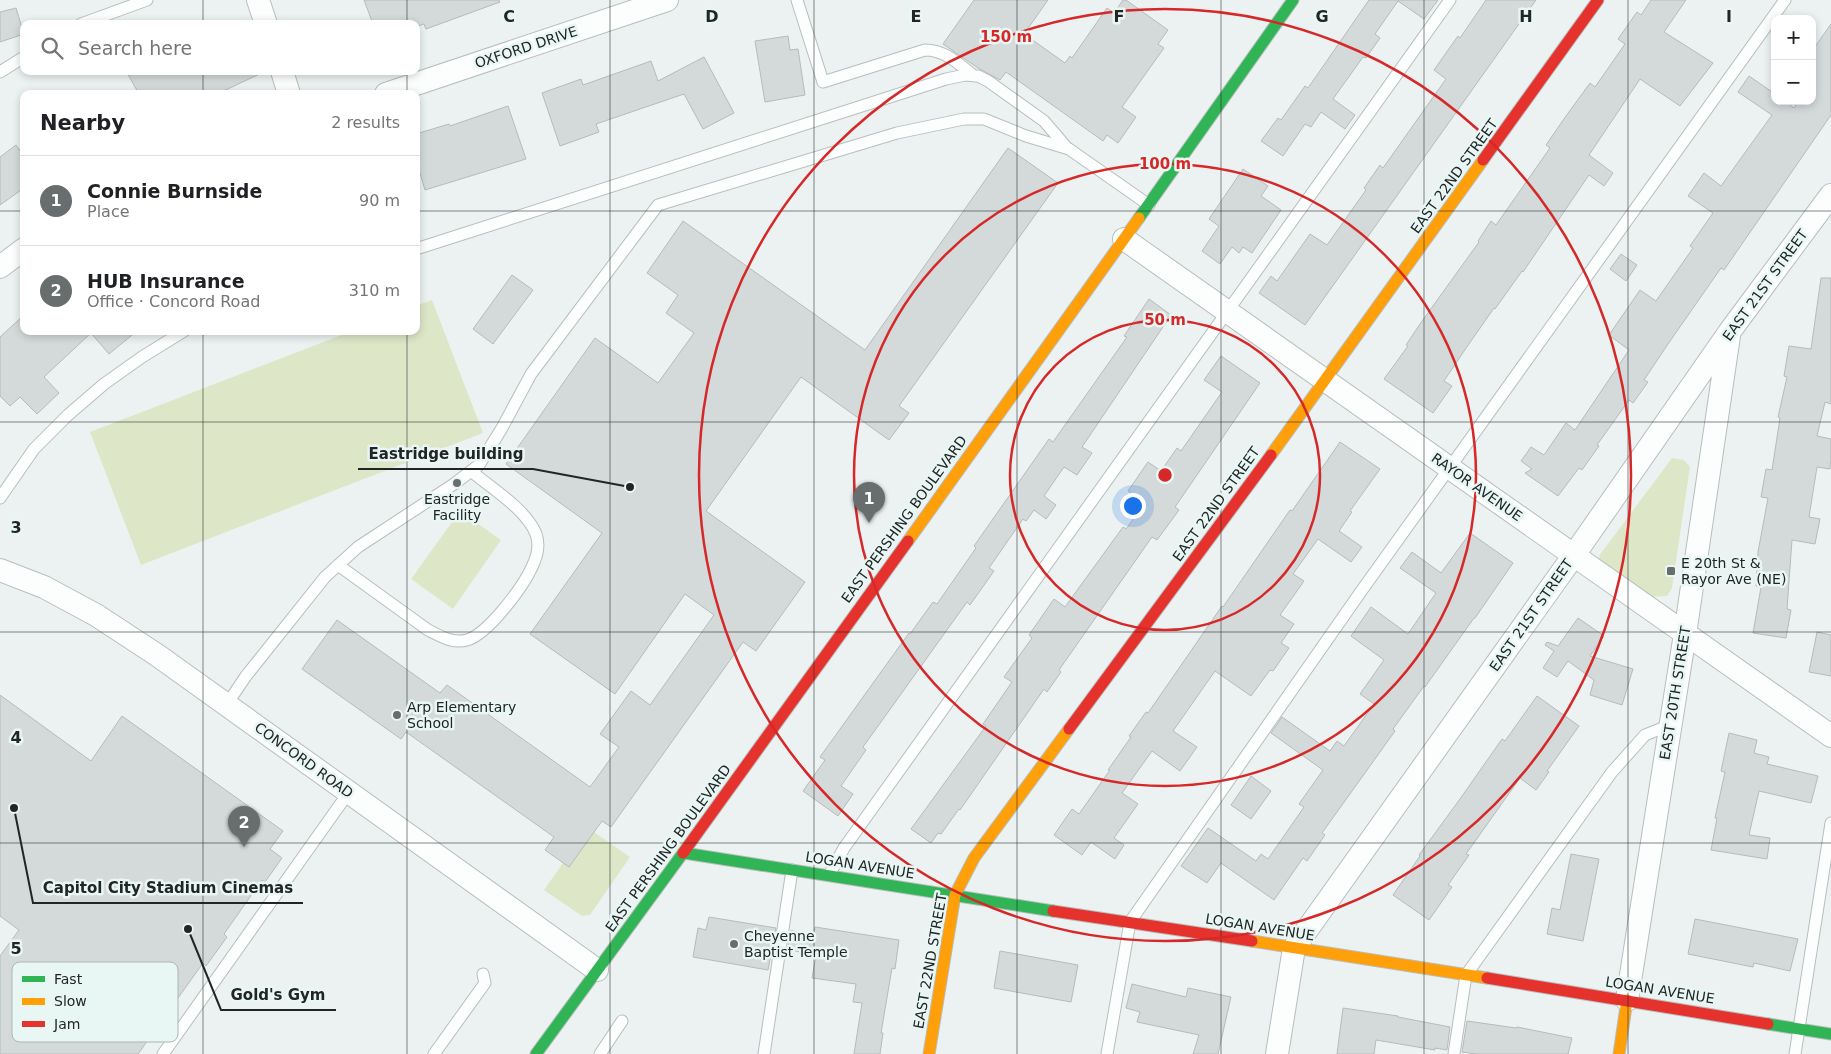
<!DOCTYPE html>
<meta charset="utf-8">
<style>
:root{--surface:#fff;--page:#f2f2f2;--text:#202124;--muted:#757577;--line:#e0e0e0;--accent:#686d6d}
body{margin:0;font-family:"DejaVu Sans",sans-serif;background:var(--page);color:var(--text)}
.controls{position:absolute;right:15px;top:15px;display:grid;overflow:hidden;border-radius:10px;box-shadow:0 2px 8px #0003}
.controls button{width:45px;height:45px;display:grid;place-items:center;padding:0;border:0;border-bottom:1px solid var(--line);background:var(--surface);color:var(--text);font:25px sans-serif}
.you{position:absolute;left:1132px;top:505px;width:18px;height:18px;margin:-12px;border:4px solid #fff;border-radius:50%;background:#1a73e8;box-shadow:0 0 0 8px #1a73e833}
.badge{display:grid;place-items:center;width:32px;height:32px;border-radius:50%;background:var(--accent);color:#fff;font-size:16px;font-weight:700}
.pin{position:absolute;translate:-50% -41px;filter:drop-shadow(0 1px 2px #0008)}
.pin::after{content:'';position:absolute;top:26px;width:18px;height:15px;background:inherit;clip-path:polygon(0 0,100% 0,50% 100%)}
.list{margin:0;padding:0;list-style:none}
h2{display:flex;justify-content:space-between;align-items:center;height:65px;margin:0;padding:0 20px;font-size:21px}
h2 small{font-size:16px;font-weight:400;color:var(--muted)}
.list li{display:grid;grid-template-columns:32px 1fr auto;gap:15px;align-items:center;box-sizing:border-box;height:90px;padding:0 20px;border-top:1px solid var(--line)}
.list b{display:block;font-size:19px;white-space:nowrap}
.list p{margin:0;font-size:16px;white-space:nowrap;color:var(--muted)}
.list em{font-size:16px;font-style:normal;color:var(--muted)}
.icon{flex:none;width:28px;height:28px;fill:none;stroke:currentColor;stroke-width:2;stroke-linecap:round;stroke-linejoin:round}
.map{position:relative;flex:none;width:1831px;height:1054px;overflow:hidden}
.search{position:absolute;background:var(--surface);box-shadow:0 2px 8px #0003;left:20px;top:20px;width:400px;height:55px;display:flex;align-items:center;gap:12px;box-sizing:border-box;padding:0 18px;border-radius:10px;color:var(--muted);font-size:19px}
.panel{position:absolute;background:var(--surface);box-shadow:0 2px 8px #0003;left:20px;top:90px;width:400px;height:245px;border-radius:10px}
.map>svg:first-child{display:block}
.green{fill:#dde7c7}
.building{fill:#d4d9d9;stroke:#b6babb}
.lines{fill:none;stroke-linecap:round;stroke-linejoin:round}
.lane-casing{stroke:#b8bdbd;stroke-width:13}
.street-casing{stroke:#b8bdbd;stroke-width:24}
.fast-casing{stroke:#b8bdbd;stroke-width:13}
.slow-casing{stroke:#b8bdbd;stroke-width:13}
.jam-casing{stroke:#b8bdbd;stroke-width:13}
.lane{stroke:#fcfdfd;stroke-width:11}
.street{stroke:#fcfdfd;stroke-width:22}
.fast{stroke:#30b455;stroke-width:11}
.slow{stroke:#ff9f0a;stroke-width:11}
.jam{stroke:#e5322d;stroke-width:11}
.grid{fill:none;stroke:#212525;stroke-width:1;stroke-opacity:0.55}
.ring{fill:none;stroke:#d62828;stroke-width:2.5}
.poi-dot{fill:#686d6d;stroke:#e8f6f4;stroke-width:2}
.labels{text-anchor:middle;dominant-baseline:central;stroke-width:5;stroke-linejoin:round;paint-order:stroke}
.street-label{font-size:14px;fill:#212525;stroke:#e8f6f4}
.poi-label{font-size:14px;fill:#212525;stroke:#e8f6f4;text-anchor:start}
.key{fill:#e8f6f4;stroke:#acb7b6;stroke-width:1}
.key-label{font-size:14px;fill:#212525}
.grid-label{font-size:16px;text-anchor:middle;font-weight:bold;fill:#212525;stroke:#e8f6f4;stroke-width:5;stroke-linejoin:round;paint-order:stroke}
.centre{fill:#d62828;stroke:#e8f6f4;stroke-width:2.5}
.ring-label{font-size:15px;text-anchor:middle;font-weight:bold;fill:#d62828;stroke:#e8f6f4;stroke-width:5;stroke-linejoin:round;paint-order:stroke}
.leader{fill:none;stroke:#212525;stroke-width:2}
.callout-dot{fill:#212525;stroke:#e8f6f4;stroke-width:2}
.callout-label{font-size:15px;text-anchor:middle;font-weight:bold;fill:#212525;stroke:#e8f6f4;stroke-width:5;stroke-linejoin:round;paint-order:stroke}
</style>
<div class="map">
<svg width="1831" height="1054" viewBox="0 0 1831 1054">
<rect width="100%" height="100%" fill="#ecf2f2"/>
<path class="green" d="M 432,300 L 483,433 L 141,565 L 90,432 L 352,331 L 416,331 L 416,306 Z
M 1672,458 L 1684,460 L 1690,467 L 1672,588 L 1667,596 L 1649,597 L 1601,563 L 1599,556 Z
M 460,511 L 501,540 L 453,609 L 411,579 Z
M 594,832 L 630,857 L 590,915 L 582,916 L 544,890 L 563,863 L 569,867 Z"/>
<path class="building" d="M 364,0 L 499,0 L 500,2 L 426,29 L 424,24 L 416,27 L 416,24 L 373,24 Z
M 974,0 L 1048,0 L 1024,34 L 1065,63 L 1070,56 L 1072,58 L 1107,8 L 1114,13 L 1123,0 L 1126,0 L 1168,30 L 1158,44 L 1164,48 L 1122,107 L 1136,117 L 1118,143 L 1107,135 L 1103,141 L 1006,72 L 1000,80 L 978,68 L 943,44 Z
M 1369,0 L 1438,0 L 1424,19 L 1398,1 L 1375,34 L 1380,38 L 1366,58 L 1363,57 L 1333,99 L 1355,115 L 1345,129 L 1321,112 L 1311,127 L 1305,124 L 1283,156 L 1261,141 L 1278,118 L 1281,120 L 1305,86 L 1308,88 Z
M 1486,0 L 1536,0 L 1305,325 L 1259,293 L 1271,276 L 1277,281 L 1310,234 L 1327,245 L 1366,190 L 1364,188 L 1380,165 L 1383,168 L 1446,79 L 1434,70 L 1458,36 L 1460,38 Z
M 1651,0 L 1686,0 L 1664,32 L 1713,63 L 1680,106 L 1640,79 L 1589,155 L 1613,173 L 1604,186 L 1589,175 L 1523,272 L 1522,271 L 1495,309 L 1494,308 L 1462,354 L 1444,381 L 1452,386 L 1433,413 L 1384,379 L 1408,346 L 1406,345 L 1420,324 L 1479,242 L 1478,241 L 1491,221 L 1496,225 L 1550,148 L 1546,145 L 1566,116 L 1590,83 L 1595,87 L 1625,44 L 1618,39 L 1637,12 L 1641,15 Z
M 16,8 L 24,34 L 0,42 L 0,12 Z
M 1831,24 L 1831,115 L 1724,270 L 1721,268 L 1668,344 L 1644,380 L 1648,382 L 1633,403 L 1629,400 L 1597,445 L 1599,446 L 1582,470 L 1579,468 L 1558,496 L 1525,473 L 1532,469 L 1521,461 L 1531,447 L 1544,455 L 1566,423 L 1575,430 L 1629,350 L 1609,335 L 1640,290 L 1656,301 L 1693,248 L 1690,246 L 1713,213 L 1688,196 L 1704,173 L 1721,186 L 1772,115 L 1738,92 L 1749,76 L 1775,94 L 1775,101 L 1785,101 L 1794,108 L 1798,101 L 1812,101 L 1812,51 Z
M 788,36 L 790,50 L 798,49 L 805,95 L 765,102 L 755,41 Z
M 704,57 L 734,113 L 703,129 L 684,94 L 596,124 L 599,132 L 560,146 L 542,93 L 581,79 L 583,85 L 651,61 L 658,81 Z
M 126,71 L 266,71 L 217,94 L 139,94 Z
M 508,106 L 526,159 L 425,190 L 416,160 L 416,134 L 449,124 L 450,126 Z
M 16,145 L 24,156 L 24,188 L 0,205 L 0,157 Z
M 1008,148 L 1058,183 L 899,406 L 909,413 L 889,440 L 801,377 L 706,511 L 805,582 L 756,651 L 743,642 L 611,827 L 602,821 L 569,867 L 545,850 L 554,837 L 406,732 L 401,739 L 302,669 L 337,620 L 440,693 L 447,685 L 590,787 L 619,747 L 600,734 L 631,691 L 650,705 L 714,615 L 685,594 L 615,694 L 530,634 L 602,533 L 506,464 L 595,338 L 658,383 L 694,333 L 666,313 L 678,295 L 647,273 L 683,221 L 865,350 Z
M 1243,169 L 1268,186 L 1261,196 L 1281,210 L 1252,253 L 1243,247 L 1239,253 L 1232,247 L 1220,264 L 1202,251 L 1219,226 L 1209,219 Z
M 1621,254 L 1637,265 L 1626,281 L 1610,269 Z
M 512,275 L 533,290 L 493,344 L 473,329 Z
M 1821,278 L 1831,278 L 1831,404 L 1825,402 L 1817,436 L 1831,439 L 1831,459 L 1830,469 L 1817,467 L 1809,517 L 1820,519 L 1815,544 L 1792,540 L 1787,609 L 1791,610 L 1786,638 L 1753,633 L 1761,587 L 1756,586 L 1758,552 L 1768,498 L 1761,497 L 1766,469 L 1772,470 L 1780,418 L 1778,417 L 1787,377 L 1784,376 L 1789,346 L 1811,349 Z
M 1149,299 L 1171,315 L 1082,447 L 1092,453 L 1077,475 L 1064,467 L 1044,496 L 1056,505 L 1046,519 L 1034,510 L 1026,521 L 1023,519 L 989,568 L 994,571 L 970,605 L 967,602 L 863,747 L 866,750 L 841,786 L 853,794 L 838,816 L 803,791 L 825,760 L 820,757 L 909,633 L 910,634 L 933,602 L 937,604 L 976,548 L 974,546 L 1049,439 L 1053,442 L 1127,337 L 1124,336 Z
M 24,315 L 24,331 L 137,331 L 109,354 L 91,333 L 44,377 L 59,393 L 37,414 L 20,397 L 10,406 L 0,396 L 0,337 Z
M 1221,356 L 1260,383 L 1175,507 L 1179,510 L 1157,540 L 1152,537 L 1059,670 L 1061,672 L 1047,692 L 1044,689 L 960,810 L 959,809 L 941,834 L 938,833 L 931,843 L 911,829 L 986,726 L 983,724 L 1012,682 L 1004,677 L 1032,638 L 1029,635 L 1054,599 L 1065,607 L 1123,527 L 1126,529 L 1145,503 L 1128,491 L 1148,462 L 1161,471 L 1177,448 L 1181,451 L 1222,392 L 1204,380 Z
M 1340,442 L 1380,469 L 1350,511 L 1352,512 L 1339,531 L 1362,547 L 1351,562 L 1318,539 L 1293,574 L 1304,581 L 1280,615 L 1294,624 L 1281,643 L 1289,648 L 1273,671 L 1270,670 L 1251,696 L 1215,671 L 1173,731 L 1197,747 L 1180,771 L 1152,751 L 1122,793 L 1138,804 L 1114,838 L 1124,845 L 1115,859 L 1091,842 L 1082,855 L 1054,835 L 1072,809 L 1079,814 L 1110,770 L 1108,770 L 1131,737 L 1129,736 L 1146,712 L 1148,713 L 1222,606 L 1223,607 L 1290,510 L 1292,511 Z
M 1470,533 L 1513,563 L 1475,618 L 1474,618 L 1425,687 L 1424,686 L 1393,729 L 1395,731 L 1322,833 L 1325,835 L 1307,861 L 1303,858 L 1274,900 L 1221,863 L 1207,883 L 1181,866 L 1208,828 L 1256,861 L 1261,854 L 1268,859 L 1304,807 L 1299,804 L 1323,770 L 1271,733 L 1282,717 L 1330,751 L 1337,741 L 1344,746 L 1374,704 L 1360,694 L 1384,660 L 1351,636 L 1371,607 L 1408,634 L 1436,593 L 1400,568 L 1412,552 L 1441,573 Z
M 1578,618 L 1604,636 L 1590,656 L 1633,669 L 1622,705 L 1590,695 L 1594,680 L 1568,661 L 1557,677 L 1543,668 L 1554,651 L 1545,645 L 1547,642 L 1558,646 Z
M 1817,632 L 1831,635 L 1831,676 L 1809,672 Z
M 0,695 L 91,761 L 122,716 L 283,831 L 270,849 L 282,858 L 265,882 L 262,880 L 224,934 L 227,937 L 206,966 L 203,963 L 138,1054 L 0,1054 L 0,956 L 19,930 L 0,916 Z
M 1537,696 L 1579,726 L 1547,771 L 1549,772 L 1536,790 L 1520,778 L 1466,854 L 1469,855 L 1448,885 L 1452,887 L 1429,920 L 1393,895 L 1420,856 L 1419,855 L 1460,799 L 1502,739 L 1505,741 Z
M 1729,733 L 1757,740 L 1754,753 L 1769,757 L 1767,764 L 1818,776 L 1811,803 L 1759,791 L 1749,835 L 1770,838 L 1767,859 L 1711,850 L 1717,818 L 1715,818 L 1725,772 L 1721,771 Z
M 1251,776 L 1271,791 L 1251,819 L 1231,805 Z
M 1571,854 L 1599,859 L 1583,941 L 1547,934 L 1552,908 L 1560,910 Z
M 709,917 L 776,928 L 768,970 L 693,957 L 698,928 L 706,930 Z
M 1695,919 L 1798,939 L 1790,971 L 1754,963 L 1753,967 L 1688,954 Z
M 815,927 L 899,940 L 895,969 L 892,968 L 881,1033 L 883,1033 L 880,1054 L 854,1054 L 862,1003 L 853,1002 L 856,984 L 812,978 L 816,956 L 788,949 L 790,930 L 813,936 Z
M 1000,951 L 1078,965 L 1071,1002 L 994,988 Z
M 1132,984 L 1186,997 L 1188,988 L 1231,997 L 1218,1054 L 1193,1054 L 1199,1035 L 1137,1022 L 1140,1012 L 1126,1008 Z
M 1343,1008 L 1398,1016 L 1398,1017 L 1450,1027 L 1447,1050 L 1435,1048 L 1435,1050 L 1376,1040 L 1374,1054 L 1337,1054 Z
M 1467,1021 L 1516,1028 L 1517,1027 L 1572,1038 L 1568,1054 L 1476,1054 L 1462,1052 Z"/>
<g class="lines">
<defs>
<path id="lane" d="M 797,0 L 823,82 L 925,50 C 945,50 959,64 974,76
M 81,24 L 147,0
M 0,72 L 24,57
M 416,249 L 946,79 L 965,75 L 978,76 L 988,81 L 1044,121 L 1068,149
M 0,498 L 34,449 L 68,415 L 104,384 L 142,357 L 184,331
M 338,565 L 428,630 C 440,636 453,644 467,640 C 488,634 523,587 532,567 C 537,557 540,545 536,534 C 526,509 491,488 471,471
M 227,704 L 246,676 L 325,577 L 358,547 L 454,484 L 479,465 L 502,428 L 531,374 L 658,205 L 897,133 L 964,119 L 984,119 L 1026,136 L 1069,149 L 1149,205
M 829,875 L 844,848 L 1450,0
M 163,1054 L 349,792
M 434,1054 L 485,983 L 483,974
M 600,1054 L 622,1021
M 764,1054 L 792,870
M 1107,1054 L 1130,922 L 1362,590 L 1785,0
M 1454,1054 L 1466,975 L 1612,772 L 1645,735 L 1670,725
M 1795,1054 L 1831,823"/>
<path id="street" d="M 258,0 L 266,24
M 282,71 L 289,94
M 386,94 L 667,0
M 1124,239 L 1831,736
M 0,267 L 24,249
M 0,570 L 44,587 L 96,615 L 157,655 L 597,970
M 1627,1000 L 1685,634 L 1729,336
M 1277,1054 L 1294,948 L 1574,555 L 1730,331 L 1831,195"/>
<path id="fast" d="M 1139,218 L 1293,0
M 684,853 L 1053,911
M 1768,1024 L 1831,1034
M 536,1054 L 683,853"/>
<path id="slow" d="M 1271,455 L 1483,160
M 908,541 L 1139,218
M 1252,941 L 1487,978
M 929,1054 L 955,895 L 974,858 L 1069,729
M 1619,1054 L 1627,1000"/>
<path id="jam" d="M 1483,160 L 1598,0
M 1069,729 L 1271,455
M 683,853 L 908,541
M 1053,911 L 1252,941
M 1487,978 L 1768,1024"/>
</defs>
<use href="#lane" class="lane-casing"/>
<use href="#street" class="street-casing"/>
<use href="#fast" class="fast-casing"/>
<use href="#slow" class="slow-casing"/>
<use href="#jam" class="jam-casing"/>
<use href="#lane" class="lane"/>
<use href="#street" class="street"/>
<use href="#fast" class="fast"/>
<use href="#slow" class="slow"/>
<use href="#jam" class="jam"/>
</g>
<path class="grid" d="M 203,0 L 203,24M 407,0 L 407,24M 610,0 L 610,1054M 814,0 L 814,1054M 1017,0 L 1017,1054M 1221,0 L 1221,1054M 1424,0 L 1424,1054M 1628,0 L 1628,1054M 203,71 L 203,94M 407,71 L 407,94M 0,211 L 24,211M 416,211 L 1831,211M 203,331 L 203,1054M 407,331 L 407,1054M 0,422 L 1831,422M 0,632 L 1831,632M 0,843 L 1831,843"/>
<g class="ring">
<circle cx="1165" cy="475" r="155"/>
<circle cx="1165" cy="475" r="311"/>
<circle cx="1165" cy="475" r="466"/>
</g>
<g class="poi-dot">
<circle cx="457" cy="483" r="5"/>
<rect x="1666" y="566" width="10" height="10" rx="2.5"/>
<circle cx="397" cy="715" r="5"/>
<circle cx="734" cy="944" r="5"/>
</g>
<g class="labels">
<g class="street-label">
<text transform="translate(526 47) rotate(-18)">OXFORD DRIVE</text>
<text transform="translate(1454 176) rotate(-54)">EAST 22ND STREET</text>
<text transform="translate(1765 285) rotate(-54)">EAST 21ST STREET</text>
<text transform="translate(1477 487) rotate(35)">RAYOR AVENUE</text>
<text transform="translate(1216 504) rotate(-54)">EAST 22ND STREET</text>
<text transform="translate(904 519) rotate(-54)">EAST PERSHING BOULEVARD</text>
<text transform="translate(1531 615) rotate(-55)">EAST 21ST STREET</text>
<text transform="translate(1675 693) rotate(-81)">EAST 20TH STREET</text>
<text transform="translate(304 760) rotate(36)">CONCORD ROAD</text>
<text transform="translate(668 848) rotate(-54)">EAST PERSHING BOULEVARD</text>
<text transform="translate(860 865) rotate(9)">LOGAN AVENUE</text>
<text transform="translate(1260 927) rotate(9)">LOGAN AVENUE</text>
<text transform="translate(930 961) rotate(-80)">EAST 22ND STREET</text>
<text transform="translate(1660 990) rotate(9)">LOGAN AVENUE</text>
</g>
<g class="poi-label">
<text x="457" y="499" text-anchor="middle">Eastridge<tspan x="457" dy="16">Facility</tspan></text>
<text x="1681" y="563">E 20th St &amp;<tspan x="1681" dy="16">Rayor Ave (NE)</tspan></text>
<text x="407" y="707">Arp Elementary<tspan x="407" dy="16">School</tspan></text>
<text x="744" y="936">Cheyenne<tspan x="744" dy="16">Baptist Temple</tspan></text>
</g>
</g>
<rect x="12" y="962" width="166" height="80" rx="8" class="key"/>
<rect x="22" y="976" width="23" height="6" fill="#30b455"/>
<rect x="22" y="998" width="23" height="7" fill="#ff9f0a"/>
<rect x="22" y="1021" width="23" height="6" fill="#e5322d"/>
<g class="key-label">
<text x="54" y="984">Fast</text>
<text x="54" y="1006">Slow</text>
<text x="54" y="1029">Jam</text>
</g>
<g class="grid-label">
<text x="509" y="22">C</text>
<text x="712" y="22">D</text>
<text x="916" y="22">E</text>
<text x="1119" y="22">F</text>
<text x="1322" y="22">G</text>
<text x="1526" y="22">H</text>
<text x="1729" y="22">I</text>
<text x="16" y="533">3</text>
<text x="16" y="743">4</text>
<text x="16" y="954">5</text>
</g>
<circle cx="1165" cy="475" r="8" class="centre"/>
<g class="ring-label">
<text x="1006" y="42">150 m</text>
<text x="1165" y="169">100 m</text>
<text x="1165" y="325">50 m</text>
</g>
<path class="leader" d="M630 487L533 469H358M14 808L33 903H303M188 929L221 1010H336"/>
<g class="callout-dot">
<circle cx="630" cy="487" r="5"/>
<circle cx="14" cy="808" r="5"/>
<circle cx="188" cy="929" r="5"/>
</g>
<g class="callout-label">
<text x="446" y="459">Eastridge building</text>
<text x="168" y="893">Capitol City Stadium Cinemas</text>
<text x="278" y="1000">Gold's Gym</text>
</g>
</svg>
<div class="controls">
<button>+</button>
<button>−</button>
</div>
<div class="you"></div>
<div class="pin badge" style="left:869px;top:523px">1</div>
<div class="pin badge" style="left:244px;top:847px">2</div>
<div class="search"><svg class="icon" aria-label="search" viewBox="0 0 24 24"><circle cx="10" cy="10" r="6"/><path d="M15 15l6 6"/></svg>Search here</div>
<section class="panel">
<h2>Nearby<small>2 results</small></h2>
<ul class="list">
<li><span class="badge">1</span><div><b>Connie Burnside</b><p>Place</p></div><em>90 m</em></li>
<li><span class="badge">2</span><div><b>HUB Insurance</b><p>Office · Concord Road</p></div><em>310 m</em></li>
</ul>
</section>
</div>
